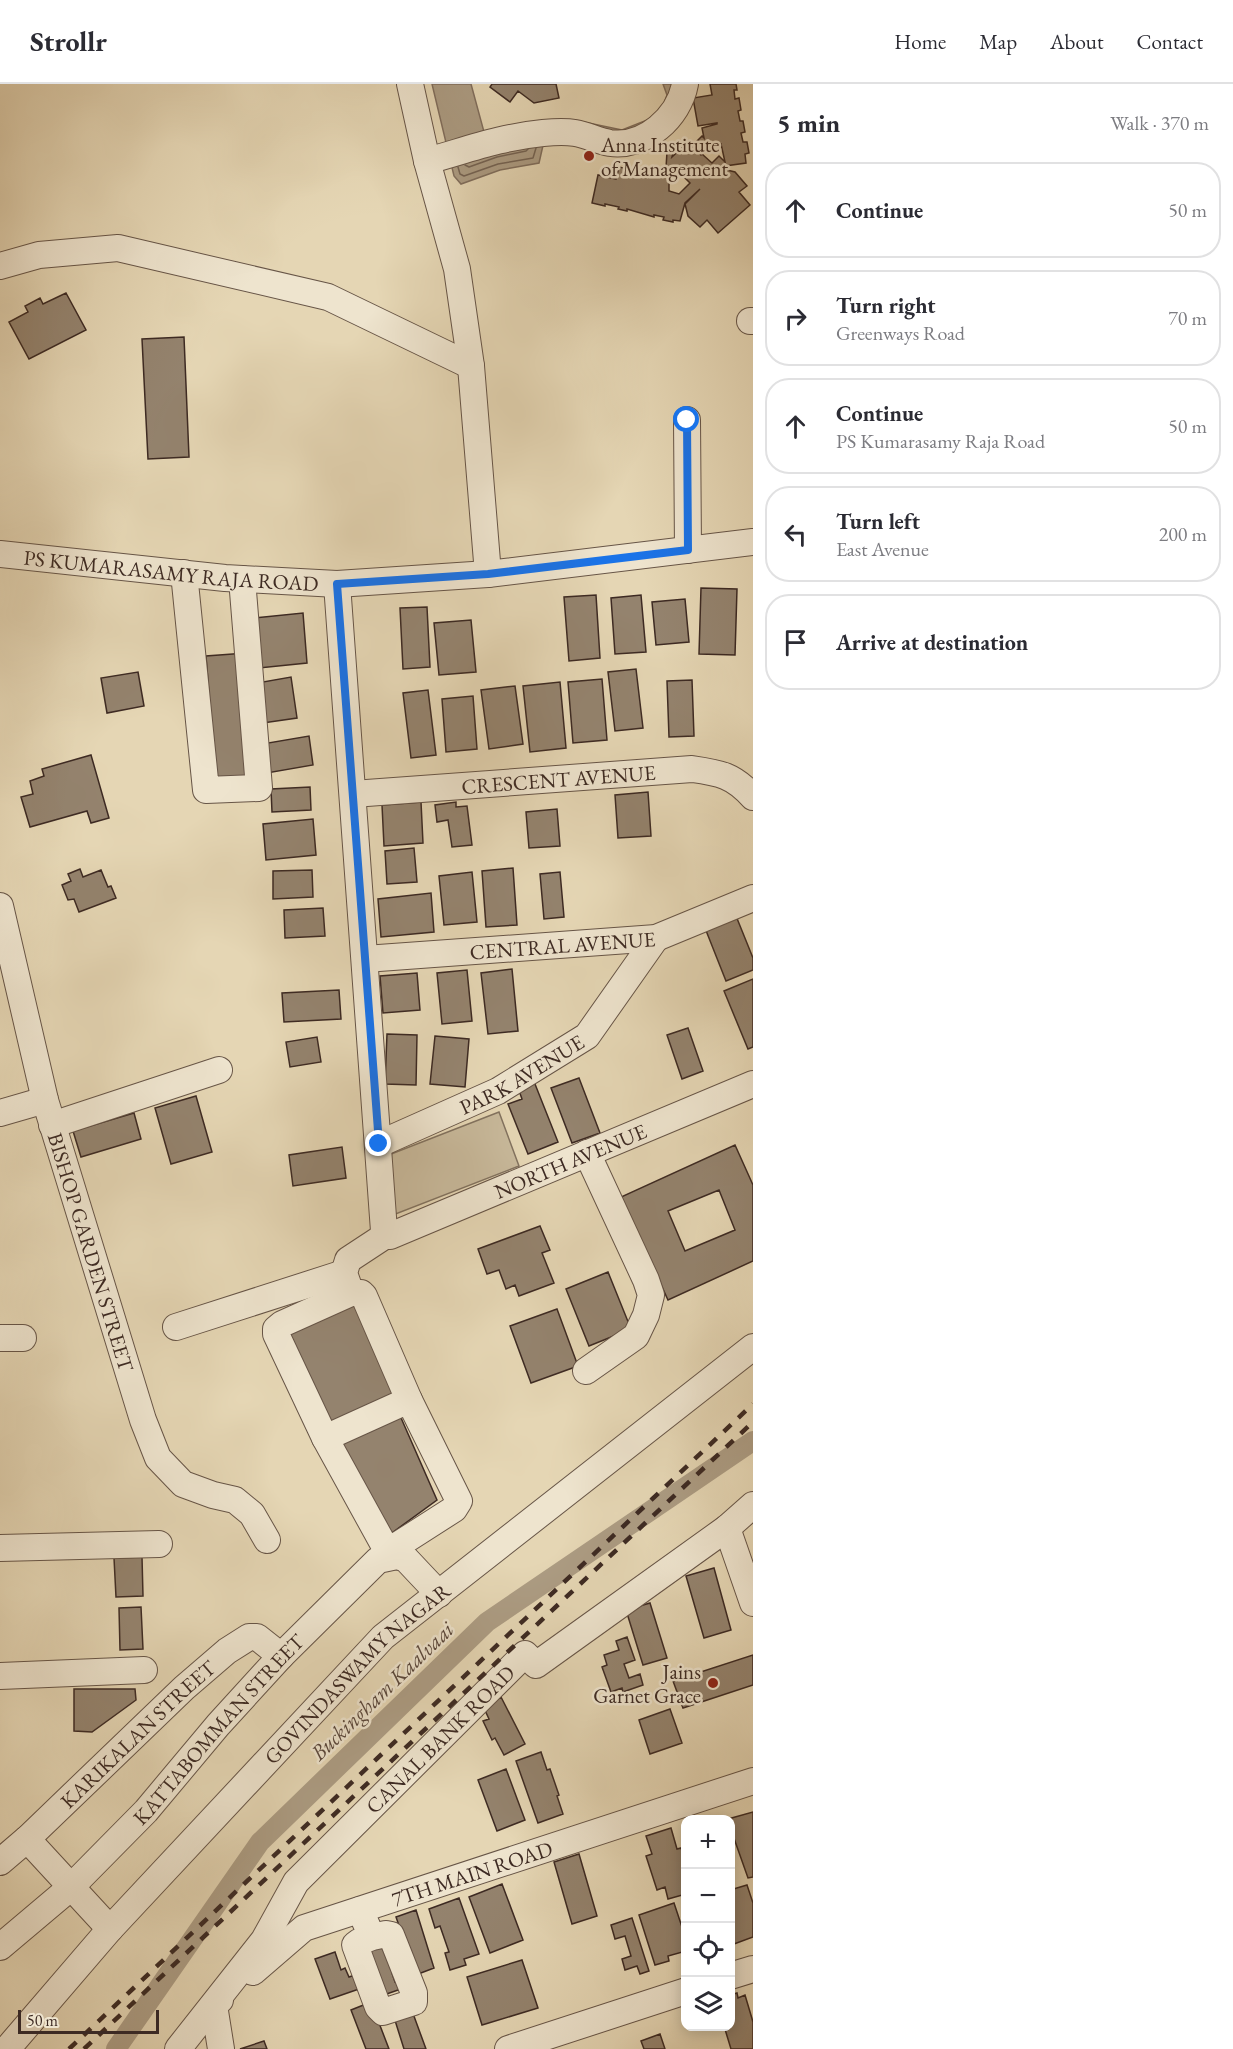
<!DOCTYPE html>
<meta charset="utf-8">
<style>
:root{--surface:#fff;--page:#f7f7f7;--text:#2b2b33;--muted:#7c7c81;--line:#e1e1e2}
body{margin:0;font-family:"EB Garamond",serif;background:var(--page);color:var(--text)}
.controls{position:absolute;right:18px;bottom:18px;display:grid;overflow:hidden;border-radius:12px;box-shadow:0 3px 15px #0003}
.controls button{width:54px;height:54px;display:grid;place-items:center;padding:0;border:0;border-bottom:2px solid var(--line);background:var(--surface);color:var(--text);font:30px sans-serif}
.scale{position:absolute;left:18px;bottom:15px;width:141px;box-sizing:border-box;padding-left:6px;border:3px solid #3d2a23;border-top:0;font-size:16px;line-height:21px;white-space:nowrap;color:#3d2a23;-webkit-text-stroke:4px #eee4ce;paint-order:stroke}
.stop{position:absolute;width:18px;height:18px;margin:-14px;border:4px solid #1a73e8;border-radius:50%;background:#fff}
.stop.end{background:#1a73e8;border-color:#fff;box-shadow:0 2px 6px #0008}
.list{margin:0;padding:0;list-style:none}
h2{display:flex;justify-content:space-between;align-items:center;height:78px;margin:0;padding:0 24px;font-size:26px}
h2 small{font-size:20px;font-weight:400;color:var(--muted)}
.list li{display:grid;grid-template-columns:39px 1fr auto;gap:18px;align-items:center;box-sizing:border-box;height:96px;margin:0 12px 12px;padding:0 12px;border:2px solid var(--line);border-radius:24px}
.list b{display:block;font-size:22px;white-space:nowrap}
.list p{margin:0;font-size:20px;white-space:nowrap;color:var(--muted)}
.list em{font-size:20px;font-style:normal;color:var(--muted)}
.icon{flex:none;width:33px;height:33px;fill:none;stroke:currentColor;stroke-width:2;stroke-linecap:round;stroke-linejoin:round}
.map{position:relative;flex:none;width:753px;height:1965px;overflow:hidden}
header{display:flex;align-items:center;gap:36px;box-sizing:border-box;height:84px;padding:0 30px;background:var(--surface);border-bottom:2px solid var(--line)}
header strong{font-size:28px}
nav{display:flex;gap:33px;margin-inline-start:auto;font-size:21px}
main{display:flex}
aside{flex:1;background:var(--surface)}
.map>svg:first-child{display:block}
.green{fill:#c8b99b;stroke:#82725f;stroke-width:1.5}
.water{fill:#ac9c83;stroke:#806e5d;stroke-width:1.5}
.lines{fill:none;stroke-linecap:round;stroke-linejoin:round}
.shore{stroke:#746353;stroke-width:1.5}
.canal{stroke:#ac9c83;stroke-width:20}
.building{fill:#94836e;stroke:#3d2a23;stroke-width:1.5;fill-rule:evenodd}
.minor-casing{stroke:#675547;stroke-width:28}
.minor{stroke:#eee4ce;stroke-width:26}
.rail{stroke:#3d2a23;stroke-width:4.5;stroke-dasharray:10 10;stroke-linecap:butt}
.route{stroke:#1a73e8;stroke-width:8}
.poi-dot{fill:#8f2418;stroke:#eee4ce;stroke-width:2}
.labels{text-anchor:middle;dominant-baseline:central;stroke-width:5;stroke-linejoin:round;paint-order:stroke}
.poi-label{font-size:21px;fill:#3d2a23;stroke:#eee4ce;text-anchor:start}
.street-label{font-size:21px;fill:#3d2a23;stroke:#eee4ce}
.water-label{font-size:22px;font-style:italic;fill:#59463b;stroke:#eee4ce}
</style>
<header>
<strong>Strollr</strong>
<nav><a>Home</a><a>Map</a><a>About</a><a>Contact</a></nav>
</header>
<main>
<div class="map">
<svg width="753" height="1965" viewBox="0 0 753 1965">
<rect width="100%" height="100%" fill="#e5d6b4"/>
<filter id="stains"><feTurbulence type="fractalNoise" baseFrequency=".00333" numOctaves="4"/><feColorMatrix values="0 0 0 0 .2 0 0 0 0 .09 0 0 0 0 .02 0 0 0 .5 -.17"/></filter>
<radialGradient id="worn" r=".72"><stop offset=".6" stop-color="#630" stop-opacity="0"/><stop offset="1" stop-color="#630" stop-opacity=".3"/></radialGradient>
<path class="green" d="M 499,1028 L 519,1082 L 393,1131 L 386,1072 Z"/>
<path class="water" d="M 432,0 L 471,0 L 484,48 L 574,36 L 622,46 L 660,31 L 667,11 L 663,0 L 680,0 L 656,43 L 544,57 L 539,79 L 500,86 L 461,100 L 454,92 Z"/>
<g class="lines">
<path class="shore" d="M 465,81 L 469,83 L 497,73 L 526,67 L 528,65
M 458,83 L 460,90 L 464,92 L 498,80 L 533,74 L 536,64"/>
<path class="canal" d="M 116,1965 L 260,1758 L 487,1538 L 753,1357"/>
</g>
<path class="building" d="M 492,0 L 556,0 L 559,14 L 534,19 L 518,7 L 510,18 L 490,3 Z
M 710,0 L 736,0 L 737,6 L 734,6 L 735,15 L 739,14 L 741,26 L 738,27 L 740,37 L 743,37 L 745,48 L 741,49 L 743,58 L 747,58 L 749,69 L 745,70 L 746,79 L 725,82 L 714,92 L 723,85 L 735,88 L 747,102 L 739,108 L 750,121 L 718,149 L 707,136 L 700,143 L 688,132 L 685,120 L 700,105 L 685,119 L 680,137 L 673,136 L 673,138 L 663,136 L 664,133 L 654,131 L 654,133 L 627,125 L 627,127 L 618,125 L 619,123 L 605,120 L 605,122 L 592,119 L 598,91 L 616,95 L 619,83 L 660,91 L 666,84 L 667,68 L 673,69 L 672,73 L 688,58 L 692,62 L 702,52 L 704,54 L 702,44 L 717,40 L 717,39 L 698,42 L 693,14 L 712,11 ZM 721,60 L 725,78 L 719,72 L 712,79 L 702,70 L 701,71 L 700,70 L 706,64 ZM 679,88 L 690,99 L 679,110 L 669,107 L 669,99 Z
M 66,209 L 86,246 L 29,275 L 9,238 L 28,228 L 25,222 L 40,214 L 43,220 Z
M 184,253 L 189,373 L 148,375 L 142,255 Z
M 701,504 L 737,505 L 735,571 L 699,570 Z
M 596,511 L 600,574 L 569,577 L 564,513 Z
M 641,511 L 646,568 L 615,570 L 611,514 Z
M 685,515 L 689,558 L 656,561 L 652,518 Z
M 427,523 L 430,583 L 403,585 L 400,524 Z
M 303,529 L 307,579 L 259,584 L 254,534 Z
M 471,536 L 476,588 L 439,591 L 434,539 Z
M 246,569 L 257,699 L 216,702 L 206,572 Z
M 636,585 L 643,644 L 615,647 L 608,588 Z
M 138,588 L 144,622 L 107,629 L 101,594 Z
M 291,593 L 297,634 L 263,639 L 257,599 Z
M 602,595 L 607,656 L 573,659 L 568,598 Z
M 692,596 L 694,652 L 669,653 L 667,597 Z
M 560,598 L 566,664 L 530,668 L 523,602 Z
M 515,602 L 523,660 L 489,665 L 481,606 Z
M 428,606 L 436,671 L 411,674 L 403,609 Z
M 473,612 L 477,665 L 446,668 L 442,615 Z
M 309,652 L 313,681 L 267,689 L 262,660 Z
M 91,671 L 109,734 L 91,739 L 87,727 L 30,743 L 21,713 L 33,710 L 30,697 L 44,692 L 42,685 Z
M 310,703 L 311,726 L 272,728 L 271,705 Z
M 648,708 L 651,752 L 618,754 L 615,711 Z
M 421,718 L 423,759 L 384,762 L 382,721 Z
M 456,718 L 456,723 L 467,722 L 472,761 L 452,763 L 448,736 L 437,738 L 435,721 Z
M 557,725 L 560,762 L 529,764 L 526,728 Z
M 313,735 L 316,771 L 266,776 L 263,740 Z
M 414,764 L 417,798 L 387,800 L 385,767 Z
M 513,784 L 517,841 L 486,843 L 482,787 Z
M 80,785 L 83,793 L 101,786 L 108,803 L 111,802 L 116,814 L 79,828 L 74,815 L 68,816 L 62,801 L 71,797 L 68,790 Z
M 312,786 L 313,813 L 273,815 L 273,787 Z
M 472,788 L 477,838 L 444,841 L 439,792 Z
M 560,788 L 564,833 L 544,835 L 540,790 Z
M 431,809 L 434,848 L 381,853 L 378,815 Z
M 323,824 L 325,852 L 285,854 L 284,826 Z
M 734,827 L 753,874 L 753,886 L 726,897 L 703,839 Z
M 512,885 L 518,947 L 488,950 L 481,889 Z
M 467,886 L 472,937 L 442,940 L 437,889 Z
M 417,889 L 420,926 L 383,929 L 380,892 Z
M 753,895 L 753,963 L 748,965 L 724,907 Z
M 339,906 L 341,935 L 284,938 L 282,909 Z
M 688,944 L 703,987 L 682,995 L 667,951 Z
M 387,950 L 417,951 L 416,1001 L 385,1000 Z
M 435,952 L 469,955 L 465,1003 L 430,1000 Z
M 317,953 L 321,978 L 290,983 L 286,958 Z
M 579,994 L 600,1049 L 572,1059 L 551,1004 Z
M 533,995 L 558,1058 L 528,1070 L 508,1020 L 522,1015 L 517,1001 Z
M 196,1012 L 212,1068 L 171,1080 L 155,1024 Z
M 134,1029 L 141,1055 L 81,1073 L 73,1047 Z
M 735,1061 L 753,1101 L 753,1177 L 668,1216 L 621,1113 ZM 719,1106 L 735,1146 L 685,1167 L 668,1127 Z
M 342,1063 L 346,1094 L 293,1102 L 289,1071 Z
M 540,1142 L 550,1166 L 542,1169 L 554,1199 L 519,1212 L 515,1201 L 506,1205 L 499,1186 L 487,1190 L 478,1165 Z
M 608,1188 L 631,1245 L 589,1262 L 566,1205 Z
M 354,1218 L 396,1312 L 324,1344 L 282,1249 Z
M 557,1225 L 578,1282 L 531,1299 L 510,1242 Z
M 398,1327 L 437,1416 L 385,1454 L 336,1360 Z
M 142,1473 L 143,1512 L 116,1513 L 114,1474 Z
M 714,1484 L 731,1546 L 704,1554 L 686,1492 Z
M 650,1519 L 667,1574 L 643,1581 L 626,1526 Z
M 141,1523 L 143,1565 L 120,1566 L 119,1524 Z
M 627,1553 L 635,1576 L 624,1580 L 629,1594 L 640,1590 L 643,1601 L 623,1608 L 622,1604 L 611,1608 L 602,1583 L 607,1581 L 604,1571 L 619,1566 L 616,1557 Z
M 753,1571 L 753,1601 L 683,1624 L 673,1597 Z
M 74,1605 L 135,1605 L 136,1616 L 92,1648 L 74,1647 Z
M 501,1613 L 525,1660 L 504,1671 L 495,1654 L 492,1656 L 483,1637 L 489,1635 L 483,1622 Z
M 670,1625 L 682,1659 L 650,1670 L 639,1636 Z
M 541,1668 L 547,1686 L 550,1685 L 559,1711 L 557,1712 L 563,1730 L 538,1739 L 516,1677 Z
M 506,1685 L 525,1736 L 497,1747 L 478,1696 Z
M 753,1728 L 753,1793 L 748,1794 L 730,1743 L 730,1736 L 728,1735 Z
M 671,1744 L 677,1765 L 681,1764 L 686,1779 L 686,1810 L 668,1815 L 665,1803 L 657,1806 L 646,1772 L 652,1770 L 646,1752 Z
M 579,1770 L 597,1832 L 572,1840 L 554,1778 Z
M 502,1800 L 523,1856 L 490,1869 L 469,1813 Z
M 747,1801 L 753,1819 L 753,1853 L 734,1860 L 730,1848 L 730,1806 Z
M 459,1814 L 479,1870 L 464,1875 L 466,1881 L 450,1886 L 445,1869 L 449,1868 L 440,1842 L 435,1844 L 429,1825 Z
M 674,1819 L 686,1855 L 686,1867 L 668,1872 L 669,1877 L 655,1881 L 639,1831 Z
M 416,1826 L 434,1884 L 413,1892 L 404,1856 L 396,1833 Z
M 632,1834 L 649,1887 L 640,1890 L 637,1882 L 625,1886 L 622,1875 L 631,1872 L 625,1852 L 615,1855 L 611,1841 Z
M 387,1861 L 398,1888 L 392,1889 L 395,1898 L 400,1895 L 401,1905 L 378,1913 L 362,1867 Z
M 335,1868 L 341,1886 L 345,1884 L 349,1893 L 355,1891 L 359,1905 L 330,1915 L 315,1875 Z
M 522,1876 L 538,1924 L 482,1941 L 467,1893 Z
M 737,1909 L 738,1914 L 745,1911 L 753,1938 L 753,1965 L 731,1965 L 724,1942 L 730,1942 L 730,1911 Z
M 371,1918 L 389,1965 L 366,1965 L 351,1926 Z
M 411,1924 L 426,1965 L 404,1965 L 393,1930 Z
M 660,1950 L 665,1965 L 644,1965 L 641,1957 Z
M 264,1957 L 267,1965 L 240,1965 Z"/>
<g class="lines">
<defs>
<g id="minor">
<path d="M 410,0 L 427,77 L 457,185 L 471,282 L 488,490"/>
<path d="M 427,77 C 467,66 501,53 543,49 C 553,48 564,47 575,49 C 587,51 598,57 610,59 C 645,64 679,33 685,0"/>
<path d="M 0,182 L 39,171 L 118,164 L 328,213 L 471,282"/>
<path d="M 750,237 L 753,237"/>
<path d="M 687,336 L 688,466"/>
<path id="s1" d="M 0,470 L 225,494 L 337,500 L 488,490 L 753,458"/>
<path d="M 184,489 L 206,706 L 259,704 L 242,495"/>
<path d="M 337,500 L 384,1147 L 386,1151"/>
<path id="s2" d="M 353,710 L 692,685 C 720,689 733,691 753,713"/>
<path id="s3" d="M 0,822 L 45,1016 L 143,1336 L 158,1374 L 183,1400 L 213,1411 L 235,1416 L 252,1430 L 267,1456"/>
<path id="s4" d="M 365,875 L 656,854 L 753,814"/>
<path d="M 0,1029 L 45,1016"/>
<path d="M 52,1041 L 219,986"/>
<path id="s5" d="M 379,1060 L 498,1007 L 587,952 L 656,854"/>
<path id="s6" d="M 351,1209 L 282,1240 L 276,1245 L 276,1250 L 325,1354 L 385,1463 L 390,1466 L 454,1425 L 459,1417 L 409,1316 L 364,1212 L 361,1209 L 351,1209 L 344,1189 L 348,1176 L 386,1151 L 390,1152 L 753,1000"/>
<path d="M 176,1243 L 344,1189"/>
<path d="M 0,1254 L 23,1254"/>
<path d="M 586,1287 L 636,1252 L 646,1231 L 651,1211 L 646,1196 L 587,1069"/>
<path d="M 325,1354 L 409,1316"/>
<path d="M 727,1444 L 753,1519"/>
<path d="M 0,1464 L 159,1460"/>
<path d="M 0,1592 L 144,1586"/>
<path d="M 27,1755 L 110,1845"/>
<path id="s7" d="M 0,1778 L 27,1755 L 184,1604 L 227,1567 L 249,1553 L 257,1553 L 281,1572"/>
<path d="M 360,1826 L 372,1853 L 386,1850 L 391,1851 L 414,1909 L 414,1918 L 383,1928 L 378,1923 L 355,1861 L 359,1858 L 372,1853"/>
<path id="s8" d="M 0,1863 L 70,1804 L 146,1727 L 218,1641 L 281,1572 L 378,1476 L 397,1472 L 406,1475 L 439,1510"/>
<path id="s9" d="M 253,1888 L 304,1844 L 753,1697"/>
<path d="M 730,1892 L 753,1885"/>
<path d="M 220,1916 L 214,1921 L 221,1965"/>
<path id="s10" d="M 7,1965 L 110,1845 L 383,1553 L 753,1263"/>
<path id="s11" d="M 178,1965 L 264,1856 L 296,1798 L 525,1570 L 536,1581 L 727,1444 L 753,1421"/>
<path d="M 508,1965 L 686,1907"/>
</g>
</defs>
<use href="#minor" class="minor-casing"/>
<use href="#minor" class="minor"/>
<path class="rail" d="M 69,1965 L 753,1320
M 84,1965 L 753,1338"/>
</g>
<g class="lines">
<path class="route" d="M 379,1060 L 337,500 L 488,490 L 688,466 L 687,336"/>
</g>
<g class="poi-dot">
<circle cx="589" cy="72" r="6"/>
<circle cx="713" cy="1599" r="6"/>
</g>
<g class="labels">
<g class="poi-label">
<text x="601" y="60">Anna Institute<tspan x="601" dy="24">of Management</tspan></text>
<text x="701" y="1587" text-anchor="end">Jains<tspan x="701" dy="24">Garnet Grace</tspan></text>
</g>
<g class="street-label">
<text stroke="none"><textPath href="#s1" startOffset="172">PS KUMARASAMY RAJA ROAD</textPath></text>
<text stroke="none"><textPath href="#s2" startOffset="206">CRESCENT AVENUE</textPath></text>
<text stroke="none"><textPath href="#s4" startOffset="198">CENTRAL AVENUE</textPath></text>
<text stroke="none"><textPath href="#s5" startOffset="159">PARK AVENUE</textPath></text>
<text stroke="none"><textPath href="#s6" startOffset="939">NORTH AVENUE</textPath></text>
<text stroke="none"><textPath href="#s3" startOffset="358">BISHOP GARDEN STREET</textPath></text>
<text stroke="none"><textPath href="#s10" startOffset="514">GOVINDASWAMY NAGAR</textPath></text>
<text stroke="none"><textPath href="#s8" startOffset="309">KATTABOMMAN STREET</textPath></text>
<text stroke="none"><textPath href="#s7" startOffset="188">KARIKALAN STREET</textPath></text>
<text stroke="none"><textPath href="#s11" startOffset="408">CANAL BANK ROAD</textPath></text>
<text stroke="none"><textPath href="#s9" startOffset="244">7TH MAIN ROAD</textPath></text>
</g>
<g class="water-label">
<text transform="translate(382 1607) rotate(-44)">Buckingham Kaalvaai</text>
</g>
</g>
<rect width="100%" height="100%" filter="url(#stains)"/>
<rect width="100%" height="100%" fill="url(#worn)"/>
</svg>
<div class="controls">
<button>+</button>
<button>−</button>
<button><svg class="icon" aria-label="locate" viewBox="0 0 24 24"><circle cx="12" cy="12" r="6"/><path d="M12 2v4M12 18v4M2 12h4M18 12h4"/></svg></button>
<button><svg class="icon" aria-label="layers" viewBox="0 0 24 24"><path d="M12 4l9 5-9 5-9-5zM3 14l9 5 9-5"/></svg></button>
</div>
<div class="scale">50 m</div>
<div class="stop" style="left:687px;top:336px"></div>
<div class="stop end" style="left:379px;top:1060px"></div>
</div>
<aside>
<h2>5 min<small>Walk · 370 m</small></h2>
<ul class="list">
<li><svg class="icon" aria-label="ahead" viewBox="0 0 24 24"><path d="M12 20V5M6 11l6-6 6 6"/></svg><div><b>Continue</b></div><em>50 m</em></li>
<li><svg class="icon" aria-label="right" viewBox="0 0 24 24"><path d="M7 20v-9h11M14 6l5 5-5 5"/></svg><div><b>Turn right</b><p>Greenways Road</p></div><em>70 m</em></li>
<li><svg class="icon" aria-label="ahead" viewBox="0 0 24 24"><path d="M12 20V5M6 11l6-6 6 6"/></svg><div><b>Continue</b><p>PS Kumarasamy Raja Road</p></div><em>50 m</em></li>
<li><svg class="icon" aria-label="left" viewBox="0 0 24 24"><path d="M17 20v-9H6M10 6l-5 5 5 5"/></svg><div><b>Turn left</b><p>East Avenue</p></div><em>200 m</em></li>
<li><svg class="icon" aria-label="arrive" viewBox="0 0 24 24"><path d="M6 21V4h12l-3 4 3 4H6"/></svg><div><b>Arrive at destination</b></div></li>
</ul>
</aside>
</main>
